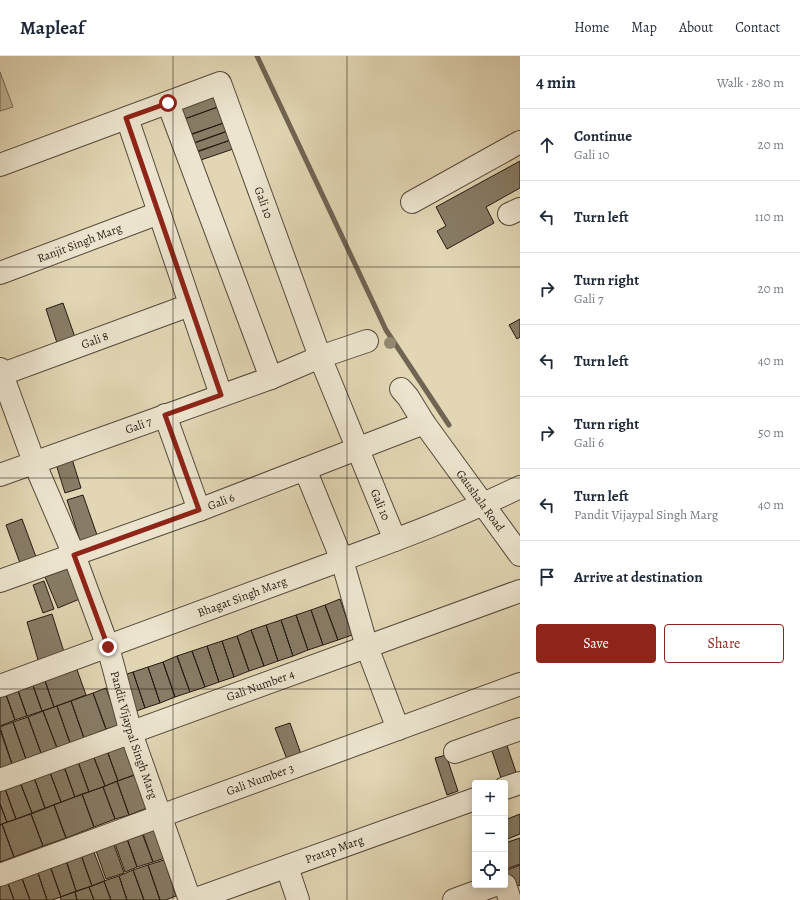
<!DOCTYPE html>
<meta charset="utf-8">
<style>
:root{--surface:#fff;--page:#f2f2f3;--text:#1f2937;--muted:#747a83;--line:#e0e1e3;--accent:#8f2418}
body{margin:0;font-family:Alegreya,serif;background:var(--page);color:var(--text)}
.controls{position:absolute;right:12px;bottom:12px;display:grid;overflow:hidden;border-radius:4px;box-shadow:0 2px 10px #0003}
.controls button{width:36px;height:36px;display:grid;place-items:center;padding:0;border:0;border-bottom:1px solid var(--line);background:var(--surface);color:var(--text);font:20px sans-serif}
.stop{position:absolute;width:12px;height:12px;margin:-9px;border:3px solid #8f2418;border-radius:50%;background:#fff}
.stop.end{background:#8f2418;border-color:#fff;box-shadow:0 1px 4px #0008}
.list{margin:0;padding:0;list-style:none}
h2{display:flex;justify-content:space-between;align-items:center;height:52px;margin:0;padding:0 16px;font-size:17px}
h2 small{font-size:13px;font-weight:400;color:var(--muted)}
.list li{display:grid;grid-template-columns:26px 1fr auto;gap:12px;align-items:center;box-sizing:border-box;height:72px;padding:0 16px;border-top:1px solid var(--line)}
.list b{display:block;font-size:15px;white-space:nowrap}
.list p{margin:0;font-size:13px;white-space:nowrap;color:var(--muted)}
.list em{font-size:13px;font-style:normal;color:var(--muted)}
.actions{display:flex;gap:8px;padding:12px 16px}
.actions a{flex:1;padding:9px 0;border:1px solid var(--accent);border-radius:4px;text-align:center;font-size:14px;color:var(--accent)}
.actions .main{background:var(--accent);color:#fff}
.icon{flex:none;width:22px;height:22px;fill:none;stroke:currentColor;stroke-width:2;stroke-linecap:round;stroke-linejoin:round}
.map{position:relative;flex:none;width:520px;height:844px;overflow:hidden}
header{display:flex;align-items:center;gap:24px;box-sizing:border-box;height:56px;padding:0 20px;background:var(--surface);border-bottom:1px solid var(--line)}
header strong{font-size:19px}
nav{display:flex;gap:22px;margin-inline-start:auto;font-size:14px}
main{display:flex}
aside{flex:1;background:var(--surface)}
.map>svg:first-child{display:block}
.green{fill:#c2b698;stroke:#746855}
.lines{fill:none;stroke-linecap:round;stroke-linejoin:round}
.stream{stroke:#706452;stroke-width:5}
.building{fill:#887c66;stroke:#261a12}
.minor-casing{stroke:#55493a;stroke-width:24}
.minor{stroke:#ece4ce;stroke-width:22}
.tree{fill:#948871}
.route{stroke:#8f2418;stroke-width:5}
.grid{fill:none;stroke:#261a12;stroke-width:1;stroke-opacity:0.55}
.labels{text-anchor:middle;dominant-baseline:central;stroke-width:3;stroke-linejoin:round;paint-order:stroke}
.street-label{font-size:12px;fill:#261a12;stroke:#ece4ce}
</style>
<header>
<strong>Mapleaf</strong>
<nav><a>Home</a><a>Map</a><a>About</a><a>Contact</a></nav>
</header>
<main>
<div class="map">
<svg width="520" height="844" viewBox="0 0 520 844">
<rect width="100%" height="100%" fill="#e2d6b4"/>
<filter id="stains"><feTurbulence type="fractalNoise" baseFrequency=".005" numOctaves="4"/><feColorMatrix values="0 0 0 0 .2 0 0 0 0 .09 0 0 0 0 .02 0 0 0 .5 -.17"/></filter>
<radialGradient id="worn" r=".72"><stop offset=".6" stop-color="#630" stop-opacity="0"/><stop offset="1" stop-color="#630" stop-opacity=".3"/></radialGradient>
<path class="green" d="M 0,16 L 13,51 L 0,55 Z"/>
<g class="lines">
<path class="stream" d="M 257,0 L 386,274 L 449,369"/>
</g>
<path class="building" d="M 215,35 L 220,50 L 179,65 L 173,49 Z
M 221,50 L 226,66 L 185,81 L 179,65 Z
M 227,66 L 230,74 L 188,89 L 185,80 Z
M 231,74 L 234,83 L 192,97 L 189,89 Z
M 233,83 L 236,92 L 195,106 L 192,98 Z
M 520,105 L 520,132 L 486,151 L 494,167 L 447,193 L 437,175 L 446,170 L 436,151 Z
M 63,247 L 76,284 L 58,290 L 46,253 Z
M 520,263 L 520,281 L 517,283 L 509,269 Z
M 72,403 L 81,432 L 65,437 L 56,408 Z
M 83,439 L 97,479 L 80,485 L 67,444 Z
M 22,463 L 36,501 L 20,507 L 6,469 Z
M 69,512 L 82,542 L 58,552 L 45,521 Z
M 44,525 L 54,553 L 43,557 L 33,529 Z
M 340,543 L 352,579 L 338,584 L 325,549 Z
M 325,549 L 338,584 L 323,589 L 311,554 Z
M 311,554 L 323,589 L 308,594 L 296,559 Z
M 52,558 L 64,596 L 38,604 L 27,566 Z
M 296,559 L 308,594 L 293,600 L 281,564 Z
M 281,564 L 293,600 L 278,605 L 266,569 Z
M 266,569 L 278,605 L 264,610 L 251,574 Z
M 251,574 L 264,610 L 249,615 L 237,580 Z
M 237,580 L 249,615 L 234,621 L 222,585 Z
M 222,585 L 234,621 L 219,626 L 207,590 Z
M 207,590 L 219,626 L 205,631 L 192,595 Z
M 192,595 L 205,631 L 190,636 L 177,600 Z
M 177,600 L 190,636 L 175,641 L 163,606 Z
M 163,606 L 175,641 L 160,647 L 148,611 Z
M 75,608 L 86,639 L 54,651 L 43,619 Z
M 148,611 L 160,647 L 145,652 L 133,616 Z
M 133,616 L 145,652 L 131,657 L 118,621 Z
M 43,619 L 54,651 L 42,655 L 31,624 Z
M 31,624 L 42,655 L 27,660 L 16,629 Z
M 16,629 L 27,660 L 15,664 L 4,633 Z
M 106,632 L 119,669 L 106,673 L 93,637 Z
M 4,633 L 15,664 L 0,670 L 0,635 Z
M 93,637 L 106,673 L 84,682 L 71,645 Z
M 71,645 L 84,682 L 70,687 L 57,650 Z
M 57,650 L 70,687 L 57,692 L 43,655 Z
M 43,655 L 57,692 L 41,697 L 28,661 Z
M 28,661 L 41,697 L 26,703 L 13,666 Z
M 13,666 L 26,703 L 12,708 L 0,671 Z
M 290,667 L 302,701 L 288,706 L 275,672 Z
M 0,674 L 12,708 L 0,712 Z
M 504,681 L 516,716 L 501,722 L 489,686 Z
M 123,683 L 136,718 L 118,725 L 105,689 Z
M 105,689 L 118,725 L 105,730 L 91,694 Z
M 91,694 L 105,730 L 89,736 L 76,700 Z
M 446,699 L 458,735 L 447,739 L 435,702 Z
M 76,700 L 89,736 L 75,741 L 62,705 Z
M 62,705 L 75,741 L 61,746 L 48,711 Z
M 48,711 L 61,746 L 45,752 L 32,716 Z
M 32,716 L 45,752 L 32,757 L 18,721 Z
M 135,719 L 147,752 L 129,759 L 117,725 Z
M 18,721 L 32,757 L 16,763 L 3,727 Z
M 117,725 L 129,759 L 115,763 L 103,731 Z
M 3,727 L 16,763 L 7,766 L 0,748 L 0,729 Z
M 103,731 L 115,763 L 94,771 L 82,738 Z
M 82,738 L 94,771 L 66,782 L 54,749 Z
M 0,748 L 7,766 L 0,769 Z
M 54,749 L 66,782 L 43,790 L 31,758 Z
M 31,758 L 43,790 L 14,801 L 2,768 Z
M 520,758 L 520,778 L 505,784 L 505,764 Z
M 156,767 L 168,801 L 153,806 L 141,772 Z
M 2,768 L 14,801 L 0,806 L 0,769 Z
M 140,772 L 153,806 L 137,811 L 125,777 Z
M 125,777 L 137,811 L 125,816 L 113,782 Z
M 520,782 L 520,808 L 506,813 L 505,809 L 505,787 Z
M 112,783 L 124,817 L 106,823 L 94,789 Z
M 92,791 L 105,825 L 92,830 L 80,796 Z
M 80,796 L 92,830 L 76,835 L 65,801 Z
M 65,801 L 76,835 L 61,841 L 49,807 Z
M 164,804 L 176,840 L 166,844 L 160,844 L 148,809 Z
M 49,807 L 61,841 L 52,844 L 47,844 L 36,811 Z
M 148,809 L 160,844 L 144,844 L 133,814 Z
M 520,809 L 520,829 L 510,834 L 505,821 L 505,815 Z
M 36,811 L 47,844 L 30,844 L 20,817 Z
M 133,814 L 144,844 L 127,844 L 119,820 Z
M 20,817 L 30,844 L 14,844 L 6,822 Z
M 119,820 L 127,844 L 111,844 L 104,825 Z
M 6,822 L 14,844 L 0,844 L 0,824 Z
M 104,825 L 111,844 L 94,844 L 89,831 Z
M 89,831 L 94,844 L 77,844 L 75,836 Z
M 75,836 L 77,844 L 61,844 L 60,841 Z"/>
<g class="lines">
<defs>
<g id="minor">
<path d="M 168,47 L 271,322"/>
<path d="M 127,62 L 221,339"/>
<path id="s1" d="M 0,109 L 220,27 L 320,301 L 395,484"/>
<path d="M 412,146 L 520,86"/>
<path d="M 509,158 L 520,153"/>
<path id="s2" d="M 0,217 L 159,157"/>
<path id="s3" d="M 0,313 L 34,406 L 74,499 L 108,591 L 131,677 L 190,844"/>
<path id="s4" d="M 0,319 L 190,249"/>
<path id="s5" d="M 401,333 L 408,341 L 424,367 L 520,499"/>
<path d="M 165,359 L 199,454"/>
<path d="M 305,413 L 424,367"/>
<path id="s6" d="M 0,419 L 271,322 L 320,301 L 367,285"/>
<path id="s7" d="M 0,525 L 199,454 L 305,413 L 342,504 L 367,591 L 398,673"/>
<path id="s8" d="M 0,630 C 100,594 199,557 298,520 C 373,492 448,466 520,431"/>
<path d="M 455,696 L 520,673"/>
<path id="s9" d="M 0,724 L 520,535"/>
<path d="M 505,732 L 520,727"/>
<path d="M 287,811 L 298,844"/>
<path id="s10" d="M 0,819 L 520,628"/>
<path d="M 505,829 L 510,844"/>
<path id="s11" d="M 193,844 L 475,743"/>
<path d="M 454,844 L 495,829"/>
</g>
</defs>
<use href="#minor" class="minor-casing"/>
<use href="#minor" class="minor"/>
</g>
<circle class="tree" cx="390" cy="287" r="6"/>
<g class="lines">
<path class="route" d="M 108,591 L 74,499 L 199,454 L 165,359 L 221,339 L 126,62 L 168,47"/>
</g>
<path class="grid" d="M 173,0 L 173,844M 347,0 L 347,844M 0,211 L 520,211M 0,422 L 520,422M 0,633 L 520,633"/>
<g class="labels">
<g class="street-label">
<text stroke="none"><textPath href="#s1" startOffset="362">Gali 10</textPath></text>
<text stroke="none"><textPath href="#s2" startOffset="85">Ranjit Singh Marg</textPath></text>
<text stroke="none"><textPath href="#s4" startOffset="101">Gali 8</textPath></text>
<text stroke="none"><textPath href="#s6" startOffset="147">Gali 7</textPath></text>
<text stroke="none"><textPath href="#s5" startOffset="137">Gaushala Road</textPath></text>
<text stroke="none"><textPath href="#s7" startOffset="235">Gali 6</textPath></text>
<text stroke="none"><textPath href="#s1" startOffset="686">Gali 10</textPath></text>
<text stroke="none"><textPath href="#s8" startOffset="258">Bhagat Singh Marg</textPath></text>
<text stroke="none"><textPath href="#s9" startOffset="277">Gali Number 4</textPath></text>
<text stroke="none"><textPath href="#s3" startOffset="390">Pandit Vijaypal Singh Marg</textPath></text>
<text stroke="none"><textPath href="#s10" startOffset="277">Gali Number 3</textPath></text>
<text stroke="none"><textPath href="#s11" startOffset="150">Pratap Marg</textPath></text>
</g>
</g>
<rect width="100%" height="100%" filter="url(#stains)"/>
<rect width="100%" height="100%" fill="url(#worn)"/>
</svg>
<div class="controls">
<button>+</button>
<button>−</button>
<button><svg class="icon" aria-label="locate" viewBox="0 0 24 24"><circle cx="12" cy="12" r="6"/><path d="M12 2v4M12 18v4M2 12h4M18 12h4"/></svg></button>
</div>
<div class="stop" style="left:168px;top:47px"></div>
<div class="stop end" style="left:108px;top:591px"></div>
</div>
<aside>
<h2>4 min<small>Walk · 280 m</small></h2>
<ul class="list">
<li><svg class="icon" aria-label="ahead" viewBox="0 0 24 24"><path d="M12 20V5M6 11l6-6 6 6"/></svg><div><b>Continue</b><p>Gali 10</p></div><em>20 m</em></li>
<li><svg class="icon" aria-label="left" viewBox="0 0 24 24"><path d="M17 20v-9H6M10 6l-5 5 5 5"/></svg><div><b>Turn left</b></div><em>110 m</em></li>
<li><svg class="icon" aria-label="right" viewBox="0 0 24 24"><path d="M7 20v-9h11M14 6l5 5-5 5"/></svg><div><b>Turn right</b><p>Gali 7</p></div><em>20 m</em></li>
<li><svg class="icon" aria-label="left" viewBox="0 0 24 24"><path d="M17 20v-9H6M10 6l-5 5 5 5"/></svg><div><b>Turn left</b></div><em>40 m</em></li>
<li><svg class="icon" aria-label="right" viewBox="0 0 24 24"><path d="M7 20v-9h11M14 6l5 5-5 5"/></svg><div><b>Turn right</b><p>Gali 6</p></div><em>50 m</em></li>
<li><svg class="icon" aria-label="left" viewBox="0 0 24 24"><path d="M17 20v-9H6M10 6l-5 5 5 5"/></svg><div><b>Turn left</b><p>Pandit Vijaypal Singh Marg</p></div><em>40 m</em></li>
<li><svg class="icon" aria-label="arrive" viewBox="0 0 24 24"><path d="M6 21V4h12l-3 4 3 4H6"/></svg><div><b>Arrive at destination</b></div></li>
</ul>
<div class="actions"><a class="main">Save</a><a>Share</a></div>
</aside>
</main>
